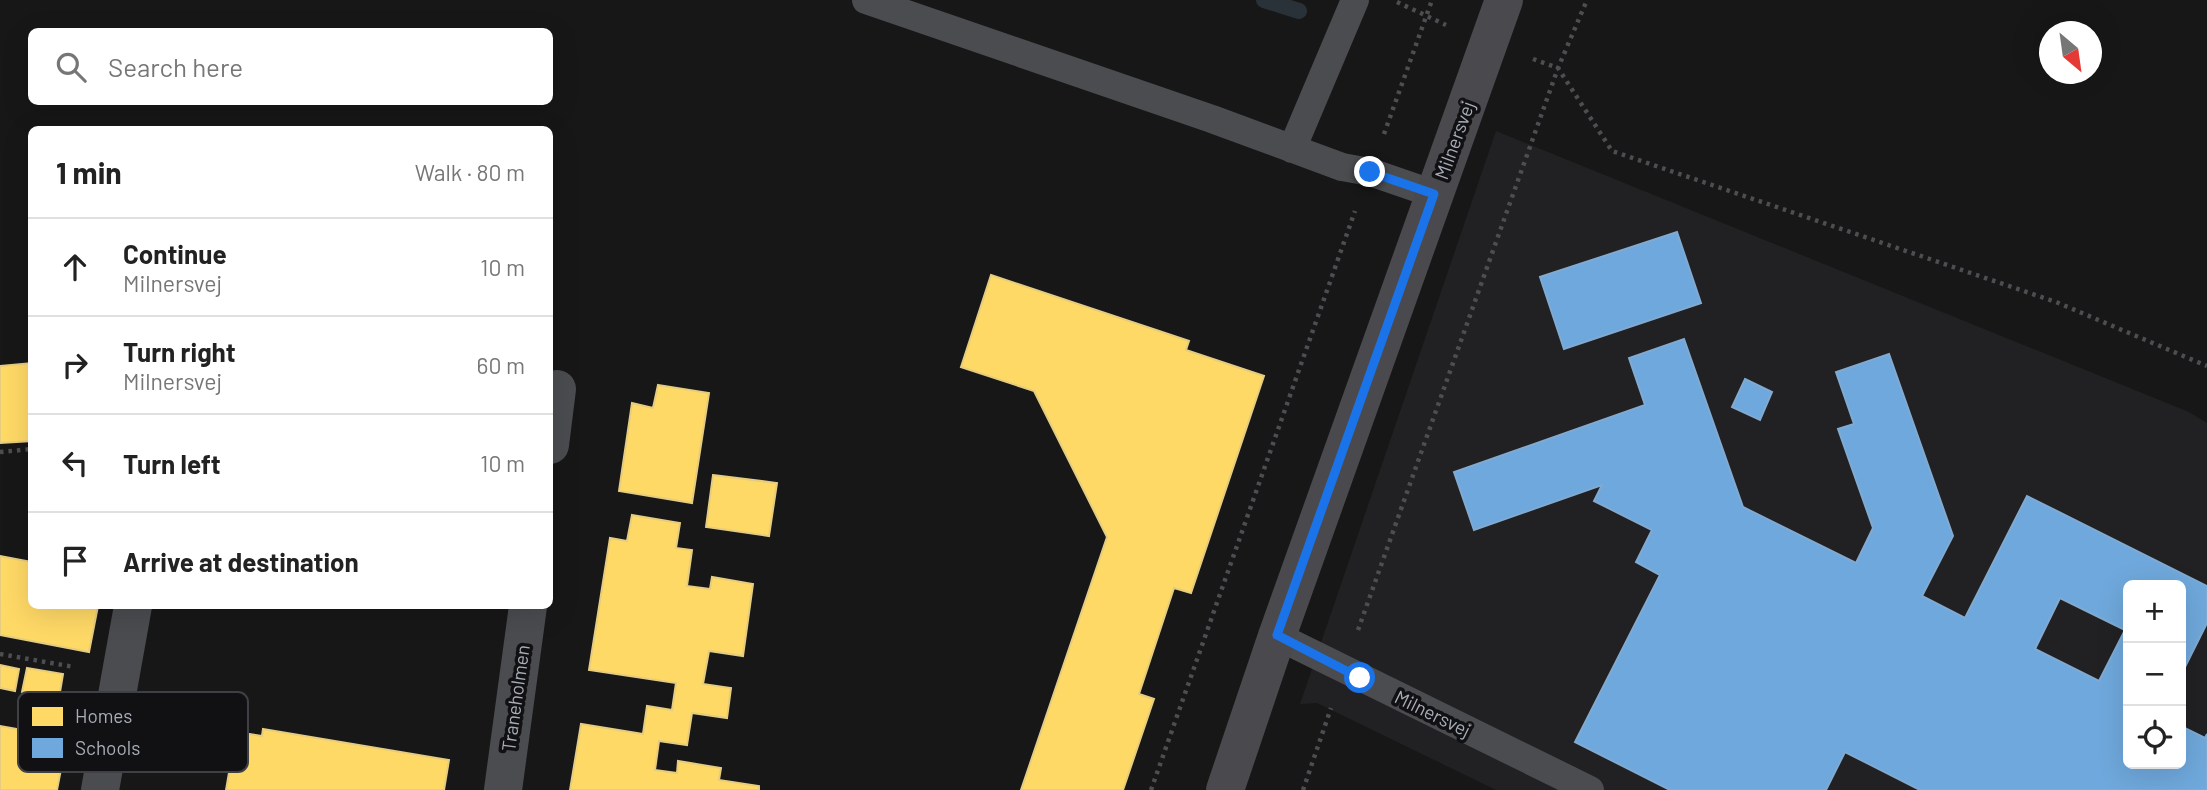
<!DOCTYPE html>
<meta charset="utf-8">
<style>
:root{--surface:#fff;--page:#f2f2f2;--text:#222;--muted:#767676;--line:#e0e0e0}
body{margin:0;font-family:Barlow,sans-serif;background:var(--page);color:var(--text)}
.controls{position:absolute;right:21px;bottom:21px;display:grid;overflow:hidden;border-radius:10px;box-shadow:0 7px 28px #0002}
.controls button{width:63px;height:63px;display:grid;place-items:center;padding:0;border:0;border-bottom:2px solid var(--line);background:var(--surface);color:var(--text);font:35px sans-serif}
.compass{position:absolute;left:2039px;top:21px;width:63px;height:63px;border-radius:50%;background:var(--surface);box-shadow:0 7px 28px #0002;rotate:151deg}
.stop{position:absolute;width:21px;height:21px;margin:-16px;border:5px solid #1a73e8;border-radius:50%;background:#fff}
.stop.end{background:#1a73e8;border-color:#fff;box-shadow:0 2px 7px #0008}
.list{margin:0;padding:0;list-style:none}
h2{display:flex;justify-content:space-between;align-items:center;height:91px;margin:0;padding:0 28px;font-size:30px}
h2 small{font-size:23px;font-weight:400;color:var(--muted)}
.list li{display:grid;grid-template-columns:46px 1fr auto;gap:21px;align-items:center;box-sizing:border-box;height:98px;padding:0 28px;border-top:2px solid var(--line)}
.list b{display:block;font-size:26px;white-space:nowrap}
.list p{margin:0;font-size:23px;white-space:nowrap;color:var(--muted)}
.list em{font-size:23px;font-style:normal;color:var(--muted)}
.icon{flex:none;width:38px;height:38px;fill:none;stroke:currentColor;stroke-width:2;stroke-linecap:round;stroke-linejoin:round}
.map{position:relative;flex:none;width:2207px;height:790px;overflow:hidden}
.search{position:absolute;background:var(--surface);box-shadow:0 7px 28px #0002;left:28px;top:28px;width:525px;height:77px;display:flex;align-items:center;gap:18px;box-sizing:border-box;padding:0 24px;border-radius:10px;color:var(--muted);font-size:26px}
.panel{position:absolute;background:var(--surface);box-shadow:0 7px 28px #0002;left:28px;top:126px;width:525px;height:483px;border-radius:10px}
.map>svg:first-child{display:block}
.built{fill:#212123;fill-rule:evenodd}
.homes{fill:#ffd966;stroke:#e5cc7f;stroke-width:2}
.schools{fill:#6fa8dc;stroke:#80aad1;stroke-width:2;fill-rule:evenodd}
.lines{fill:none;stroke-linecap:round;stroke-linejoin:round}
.stream{stroke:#2a3239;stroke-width:16}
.path{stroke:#4d4e52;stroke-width:4.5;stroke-dasharray:3.5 5;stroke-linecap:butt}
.lane{stroke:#4b4c50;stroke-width:28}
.street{stroke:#4b4c50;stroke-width:38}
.secondary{stroke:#4a4a4e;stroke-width:38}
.route{stroke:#1a73e8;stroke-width:9}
.labels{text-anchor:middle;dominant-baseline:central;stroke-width:7;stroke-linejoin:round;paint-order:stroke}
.street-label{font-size:19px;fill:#a8adb8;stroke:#111113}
.key{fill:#111113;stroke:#3e4045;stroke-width:2}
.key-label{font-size:19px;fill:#a8adb8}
</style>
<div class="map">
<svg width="2207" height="790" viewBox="0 0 2207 790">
<rect width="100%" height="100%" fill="#171717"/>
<path class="built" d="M 1496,131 L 2189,412 L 2207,423 L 2207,790 L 1496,790 L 1317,703 L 1300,704 ZM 2128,585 L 2181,585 L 2181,764 L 2128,764 Z"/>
<path class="homes" d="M 991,275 L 1189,341 L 1186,350 L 1264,376 L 1191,593 L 1174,588 L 1139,694 L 1154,699 L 1123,790 L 1021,790 L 1107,537 L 1034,391 L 961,367 Z
M 32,363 L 32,441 L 0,443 L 0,366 Z
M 658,385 L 709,393 L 692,503 L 619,491 L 632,403 L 653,408 Z
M 713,475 L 777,483 L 769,536 L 706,527 Z
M 632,515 L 680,523 L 676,548 L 692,550 L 687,586 L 710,589 L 712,577 L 753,584 L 743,656 L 709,651 L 703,684 L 731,688 L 727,718 L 692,713 L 687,745 L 659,741 L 655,770 L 677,773 L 678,761 L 721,768 L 719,780 L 759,786 L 759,790 L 570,790 L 581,724 L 643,734 L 647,706 L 672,710 L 676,683 L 589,670 L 610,538 L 627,541 Z
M 0,556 L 32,562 L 32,606 L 98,606 L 89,652 L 0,635 Z
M 0,665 L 19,669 L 15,691 L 0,688 Z
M 27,668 L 63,674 L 59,698 L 22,692 Z
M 0,726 L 67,738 L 57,790 L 0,790 Z
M 263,729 L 449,760 L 444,790 L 226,790 L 236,732 L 262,736 Z"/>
<path class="schools" d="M 1677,232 L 1701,303 L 1564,349 L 1540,277 Z
M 1684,339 L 1743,507 L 1856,563 L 1873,528 L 1838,429 L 1854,424 L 1836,372 L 1889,354 L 1953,536 L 1922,596 L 1965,618 L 2027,496 L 2207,586 L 2207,623 L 2181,675 L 2181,585 L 2128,585 L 2128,764 L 2181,764 L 2181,726 L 2205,738 L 2207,734 L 2207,790 L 1920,790 L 1845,752 L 1826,790 L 1670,790 L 1575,742 L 1660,575 L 1636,562 L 1652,530 L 1594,501 L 1602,485 L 1474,530 L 1454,472 L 1645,405 L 1629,358 ZM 2060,598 L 2125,630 L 2099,681 L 2035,649 Z
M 1745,379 L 1772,392 L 1760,420 L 1732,407 Z"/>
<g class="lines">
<path class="stream" d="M 1264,0 L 1299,11"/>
<path class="path" d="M 1397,2 L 1446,25
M 1533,59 L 1558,68 L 1612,151 L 2056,302 L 2207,366
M 1384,134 L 1432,0
M 0,452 L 32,449
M 1358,630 L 1558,68 L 1587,0
M 0,654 L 74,667
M 1151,790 L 1355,211
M 1303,790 L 1331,708"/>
<path class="lane" d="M 866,0 L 1212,119 L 1342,167 L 1370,172 L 1434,194
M 1292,149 L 1355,0
M 1277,636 L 1590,790"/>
<path class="street" d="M 550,445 L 557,389
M 100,790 L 133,606
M 503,790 L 528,606"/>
<path class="secondary" d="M 1225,790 L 1277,636 L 1504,0"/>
</g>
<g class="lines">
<path class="route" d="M 1360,678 L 1277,635 L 1434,194 L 1370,172"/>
</g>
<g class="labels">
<g class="street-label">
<text transform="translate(1454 140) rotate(-70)">Milnersvej</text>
<text transform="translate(515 698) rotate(-82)">Traneholmen</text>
<text transform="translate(1433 713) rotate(26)">Milnersvej</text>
</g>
</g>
<rect x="18" y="692" width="230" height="80" rx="10" class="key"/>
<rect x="32" y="707" width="31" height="19" fill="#ffd966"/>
<rect x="32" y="738" width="31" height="20" fill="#6fa8dc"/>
<g class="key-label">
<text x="75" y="723">Homes</text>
<text x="75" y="755">Schools</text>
</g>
</svg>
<div class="controls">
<button>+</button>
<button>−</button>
<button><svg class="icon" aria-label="locate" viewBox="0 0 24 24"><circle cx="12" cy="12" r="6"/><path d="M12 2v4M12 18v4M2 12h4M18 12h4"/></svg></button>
</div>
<svg class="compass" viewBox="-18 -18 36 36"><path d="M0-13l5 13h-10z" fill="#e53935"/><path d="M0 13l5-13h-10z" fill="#767676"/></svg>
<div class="stop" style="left:1360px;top:678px"></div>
<div class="stop end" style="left:1370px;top:172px"></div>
<div class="search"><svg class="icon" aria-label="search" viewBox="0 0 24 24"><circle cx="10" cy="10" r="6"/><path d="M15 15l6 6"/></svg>Search here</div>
<section class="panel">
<h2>1 min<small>Walk · 80 m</small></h2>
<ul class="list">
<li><svg class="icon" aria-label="ahead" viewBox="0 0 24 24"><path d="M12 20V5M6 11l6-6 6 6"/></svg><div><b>Continue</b><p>Milnersvej</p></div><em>10 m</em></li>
<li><svg class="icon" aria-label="right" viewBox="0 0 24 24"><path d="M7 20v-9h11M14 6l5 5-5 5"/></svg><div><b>Turn right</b><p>Milnersvej</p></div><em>60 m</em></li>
<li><svg class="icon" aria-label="left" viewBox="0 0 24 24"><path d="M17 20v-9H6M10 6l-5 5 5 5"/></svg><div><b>Turn left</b></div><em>10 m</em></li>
<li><svg class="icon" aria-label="arrive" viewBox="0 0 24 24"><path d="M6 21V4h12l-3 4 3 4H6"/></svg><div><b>Arrive at destination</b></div></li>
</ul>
</section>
</div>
